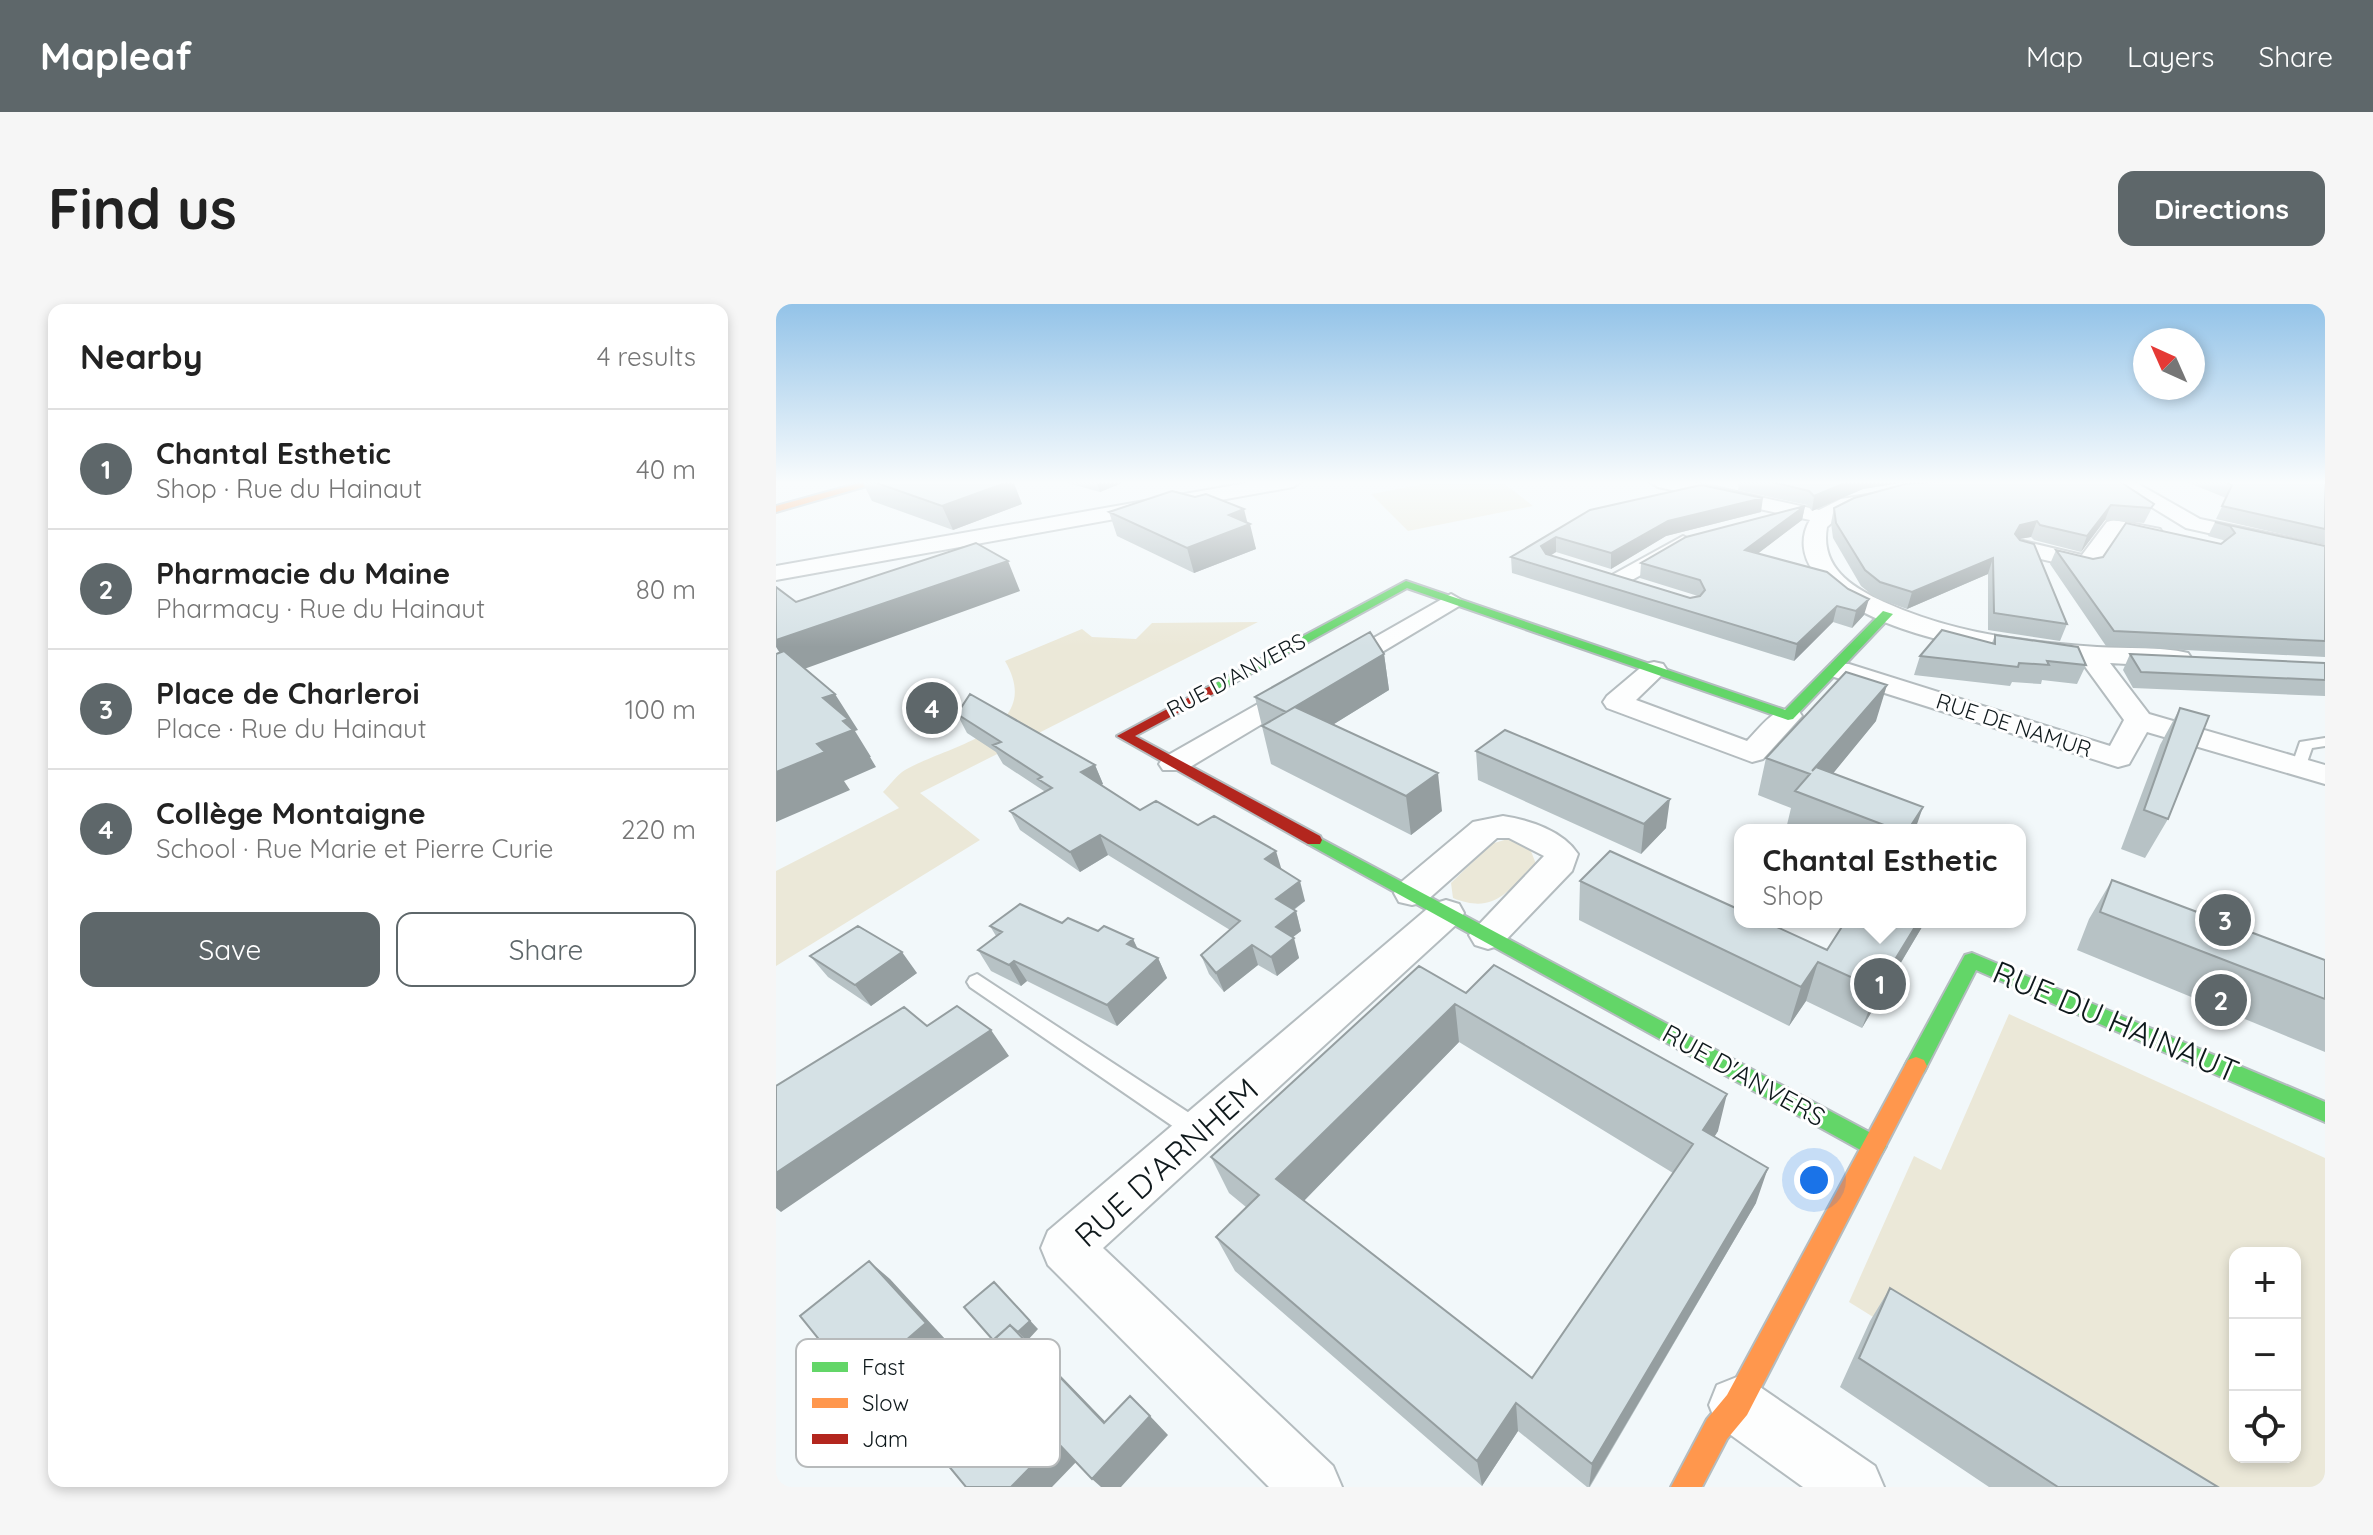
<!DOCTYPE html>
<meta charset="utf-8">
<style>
:root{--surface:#fff;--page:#f6f6f6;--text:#222;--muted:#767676;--line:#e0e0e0;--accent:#5e676a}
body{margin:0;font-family:Quicksand,sans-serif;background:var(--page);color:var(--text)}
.controls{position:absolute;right:24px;bottom:24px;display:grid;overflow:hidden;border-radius:16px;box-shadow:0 4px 12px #0003}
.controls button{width:72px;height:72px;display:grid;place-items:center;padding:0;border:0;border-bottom:2px solid var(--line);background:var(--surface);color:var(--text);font:40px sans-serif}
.compass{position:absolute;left:1357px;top:24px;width:72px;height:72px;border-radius:50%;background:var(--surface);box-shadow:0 4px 12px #0003;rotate:315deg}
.you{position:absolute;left:1038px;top:876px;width:28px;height:28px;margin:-20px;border:6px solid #fff;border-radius:50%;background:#1a73e8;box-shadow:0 0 0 12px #1a73e833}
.badge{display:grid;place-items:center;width:52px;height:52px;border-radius:50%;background:var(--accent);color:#fff;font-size:26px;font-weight:700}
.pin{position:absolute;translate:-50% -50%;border:4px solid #fff;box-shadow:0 2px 8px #0006}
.popup{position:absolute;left:958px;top:520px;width:292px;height:104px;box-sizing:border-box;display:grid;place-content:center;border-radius:16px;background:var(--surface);filter:drop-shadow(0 2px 6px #0005);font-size:26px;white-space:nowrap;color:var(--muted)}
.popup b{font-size:30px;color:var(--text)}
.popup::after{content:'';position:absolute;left:50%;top:100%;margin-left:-16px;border:16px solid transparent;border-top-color:var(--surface)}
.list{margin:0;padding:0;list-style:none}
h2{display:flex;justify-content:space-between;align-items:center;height:104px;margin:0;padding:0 32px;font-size:34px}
h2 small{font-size:26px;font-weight:400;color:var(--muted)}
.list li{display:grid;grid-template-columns:52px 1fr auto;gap:24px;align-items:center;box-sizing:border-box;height:120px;padding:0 32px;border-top:2px solid var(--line)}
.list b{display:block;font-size:30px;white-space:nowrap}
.list p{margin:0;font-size:26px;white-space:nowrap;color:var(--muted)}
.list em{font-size:26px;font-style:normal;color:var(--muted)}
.actions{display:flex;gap:16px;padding:24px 32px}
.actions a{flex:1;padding:18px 0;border:2px solid var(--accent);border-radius:16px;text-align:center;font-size:28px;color:var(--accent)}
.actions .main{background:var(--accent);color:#fff}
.icon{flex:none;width:44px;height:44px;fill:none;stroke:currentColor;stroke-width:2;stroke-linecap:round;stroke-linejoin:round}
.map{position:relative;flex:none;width:1549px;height:1183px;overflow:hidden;border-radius:16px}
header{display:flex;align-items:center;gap:48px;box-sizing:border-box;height:112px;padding:0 40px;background:var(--accent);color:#fff}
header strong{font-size:38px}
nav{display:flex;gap:44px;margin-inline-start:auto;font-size:28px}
.intro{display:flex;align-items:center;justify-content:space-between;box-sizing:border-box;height:192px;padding:0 48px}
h1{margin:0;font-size:56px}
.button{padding:20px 36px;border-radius:16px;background:var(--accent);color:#fff;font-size:28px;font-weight:700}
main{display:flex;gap:48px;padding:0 48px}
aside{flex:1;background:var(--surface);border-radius:16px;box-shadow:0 4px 12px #0003}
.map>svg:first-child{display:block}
.green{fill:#ebe8d8;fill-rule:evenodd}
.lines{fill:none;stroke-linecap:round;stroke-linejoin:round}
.lane-casing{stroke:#b4bcbf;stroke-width:4}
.street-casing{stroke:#b4bcbf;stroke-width:4}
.fast-casing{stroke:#b4bcbf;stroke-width:4}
.slow-casing{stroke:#b4bcbf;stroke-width:4}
.jam-casing{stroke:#b4bcbf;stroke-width:4}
.lane{fill:#fdfefe;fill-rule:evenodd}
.street{fill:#fdfefe;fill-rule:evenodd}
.fast{fill:#63d668;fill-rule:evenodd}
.slow{fill:#ff974d;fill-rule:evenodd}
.jam{fill:#b3261e;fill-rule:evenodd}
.wall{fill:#b7c2c5;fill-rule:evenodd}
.shaded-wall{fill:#959ea0}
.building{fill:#d5e1e5;stroke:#959ea0;stroke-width:2;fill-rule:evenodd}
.labels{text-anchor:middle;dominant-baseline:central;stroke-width:6;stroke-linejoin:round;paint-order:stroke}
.far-street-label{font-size:22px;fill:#0f191c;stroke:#fff}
.street-label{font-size:26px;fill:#0f191c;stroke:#fff}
.near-street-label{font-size:32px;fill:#0f191c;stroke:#fff}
.key{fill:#fff;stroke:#b7babb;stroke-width:2}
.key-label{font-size:22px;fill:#0f191c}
</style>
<header>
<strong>Mapleaf</strong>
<nav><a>Map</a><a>Layers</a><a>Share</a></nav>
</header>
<div class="intro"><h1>Find us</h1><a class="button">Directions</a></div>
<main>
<aside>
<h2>Nearby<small>4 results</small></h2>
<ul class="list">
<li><span class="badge">1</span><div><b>Chantal Esthetic</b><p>Shop · Rue du Hainaut</p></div><em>40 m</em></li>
<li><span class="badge">2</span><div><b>Pharmacie du Maine</b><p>Pharmacy · Rue du Hainaut</p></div><em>80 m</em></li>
<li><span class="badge">3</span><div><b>Place de Charleroi</b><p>Place · Rue du Hainaut</p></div><em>100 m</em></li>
<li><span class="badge">4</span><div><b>Collège Montaigne</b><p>School · Rue Marie et Pierre Curie</p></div><em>220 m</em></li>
</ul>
<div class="actions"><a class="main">Save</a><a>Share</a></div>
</aside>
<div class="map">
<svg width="1549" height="1183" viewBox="0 0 1549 1183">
<rect width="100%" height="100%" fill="#f2f8fa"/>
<path class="green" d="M 665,177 L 725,177 L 757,202 L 632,227 L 595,190 Z
M 482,318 L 144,489 L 204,536 L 0,662 L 0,567 L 123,504 L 107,488 C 114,481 121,471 129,466 C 172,441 270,427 229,357 L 306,325 L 316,333 L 360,335 L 376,319 Z
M 735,534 L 753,542 L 760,560 C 731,587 719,611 677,594 L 675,579 L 715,540 Z
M 1233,710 L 1549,854 L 1549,1183 L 1371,1183 L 1073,998 L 1138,852 L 1165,866 ZM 1459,949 L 1519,949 L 1519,1153 L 1459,1153 Z"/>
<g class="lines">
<defs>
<path id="lane" d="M 1549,434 L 1549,442 L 1536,444 L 1528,467 L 1518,467 L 1515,464 L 1524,438 Z
M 201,670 L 430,820 L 433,827 L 430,834 L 422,837 L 414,834 L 194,683 L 191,678 L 194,673 Z"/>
<path id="street" d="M 482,177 L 526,177 L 517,183 L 0,276 L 0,262 Z
M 873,177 L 911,177 L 1043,206 L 1065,195 L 1111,188 L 1114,192 L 1111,196 L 1069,207 L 1051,223 C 1044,263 1075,283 1108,298 C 1176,329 1247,338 1321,343 C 1351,345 1383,342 1412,349 L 1416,355 L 1412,361 L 1403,363 L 1334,359 L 1373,410 L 1549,461 L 1549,480 L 1371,428 L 1353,460 L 1342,463 L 1055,372 L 1051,366 L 1055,360 L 1073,360 L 1334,442 L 1348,416 L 1305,357 C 1231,352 1083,333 1038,268 C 1026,252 1024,233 1034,216 L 882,183 Z
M 1333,177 L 1357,177 L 1424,215 L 1549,241 L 1549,255 L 1410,224 Z
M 1338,216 L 1384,225 L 1387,230 L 1376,236 L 1343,229 L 1320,264 L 1312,266 L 1239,249 L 1236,244 L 1247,237 L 1306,251 L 1331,218 Z
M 907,232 L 918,238 L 915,243 L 847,281 L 831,281 L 827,276 Z
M 675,290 L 687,297 L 683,302 L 409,466 L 387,466 L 383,460 L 387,454 Z
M 878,358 L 887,360 L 891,366 L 860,396 L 971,437 C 986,422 999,400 1022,406 L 1026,412 L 987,455 L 976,458 L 831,404 L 827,398 L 831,392 L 869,360 Z
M 727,512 C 754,516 787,527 802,550 L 796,567 L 725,641 L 712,645 L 699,641 L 693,631 L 768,552 L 733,534 L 721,534 L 649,598 L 636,601 L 623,598 L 618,589 L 623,580 L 697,518 Z
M 670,596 L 683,600 L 688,609 L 683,618 L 327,944 L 557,1162 L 566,1183 L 493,1183 L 272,961 L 265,944 L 272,927 L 657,600 Z
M 961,1073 L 981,1081 L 1099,1162 L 1108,1183 L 1027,1183 L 941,1121 L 933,1101 L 941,1081 Z"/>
<path id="fast" d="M 630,277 L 1009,406 L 1107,307 L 1117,310 L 1017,415 L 1012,416 L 631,284 L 441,388 L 431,388 L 429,385 Z
M 538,531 L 1106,835 L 1110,842 L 1106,849 L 1098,852 L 1090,849 L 532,540 L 530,536 L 532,532 Z
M 1196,649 L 1549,798 L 1549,818 L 1200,666 L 1148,768 L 1140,771 L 1132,768 L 1129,762 L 1132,756 L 1189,651 Z"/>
<path id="slow" d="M 91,177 L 108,177 L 0,208 L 0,202 Z
M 1140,753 L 1148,756 L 1151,762 L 971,1111 L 951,1135 L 926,1183 L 895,1183 L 931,1115 L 951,1091 L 1132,756 Z"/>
<path id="jam" d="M 436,381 L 443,385 L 441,388 L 359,432 L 544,532 L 546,536 L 544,540 L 532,540 L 341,432 Z"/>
</defs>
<use href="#lane" class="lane-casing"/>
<use href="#street" class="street-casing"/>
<use href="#fast" class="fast-casing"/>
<use href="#slow" class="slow-casing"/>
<use href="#jam" class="jam-casing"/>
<use href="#lane" class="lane"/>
<use href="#street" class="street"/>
<use href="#fast" class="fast"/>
<use href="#slow" class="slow"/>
<use href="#jam" class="jam"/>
</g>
<path class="wall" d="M 86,177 L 237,177 L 246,200 L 177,226 L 96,197 Z
M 284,177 L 351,177 L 324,188 Z
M 963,177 L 1137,177 L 1087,185 L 1036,207 L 1031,201 L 962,186 Z
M 1408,177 L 1549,177 L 1549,240 L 1440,215 L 1450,194 Z
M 1378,200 L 1368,219 L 1329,216 L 1305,248 L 1258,236 L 1255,233 L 1243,235 L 1291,320 L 1284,337 L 1212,326 L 1212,270 L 1131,305 L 1100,294 L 1085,282 L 1057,234 L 1055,219 L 1058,204 Z
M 1029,202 L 1026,216 L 982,249 L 1088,311 L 1076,324 L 1057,318 L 1018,357 L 736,269 L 735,253 L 814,206 L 985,208 L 890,232 L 835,265 L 780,248 L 774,252 L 914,294 L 922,292 L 864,274 L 865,259 Z
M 333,208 L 471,218 L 480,245 L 418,269 L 341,232 Z
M 1439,218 L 1549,242 L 1549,353 L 1330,342 L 1274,260 L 1280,246 L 1317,255 L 1445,240 L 1448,237 L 1447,236 L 1432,232 Z
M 1219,331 L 1310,361 L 1301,380 L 1266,376 L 1265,380 L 1236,378 L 1234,382 L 1138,371 L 1144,352 L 1216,339 Z
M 608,350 L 613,386 L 558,420 L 666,507 L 635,531 L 495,460 L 479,393 Z
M 1354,350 L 1549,359 L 1549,392 L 1357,384 L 1347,366 Z
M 1404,404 L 1392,515 L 1369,554 L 1345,545 L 1384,441 Z
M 181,410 L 319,461 L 327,480 L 325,481 L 364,506 L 422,521 L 505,565 L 529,597 L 518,606 L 520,607 L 525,627 L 516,634 L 523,654 L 501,672 L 482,661 L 448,688 L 433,670 L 425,651 L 454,626 L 332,551 L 304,568 L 244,526 L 234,507 L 268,488 L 268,487 L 227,460 L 220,448 L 191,429 Z
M 1100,417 L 1057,469 L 1140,524 L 1145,526 L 1013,526 L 1010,525 L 1015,504 L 982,491 L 990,454 Z
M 700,447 L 890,524 L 865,550 L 702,476 Z
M 1336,576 L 1549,656 L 1549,748 L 1301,646 L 1313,615 Z
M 804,577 L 1051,646 L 1149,618 L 1086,724 L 1030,697 L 1013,722 L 803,616 Z
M 286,619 L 357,635 L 362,645 L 382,654 L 391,674 L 341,722 L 251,677 L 245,682 L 215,667 L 202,646 L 220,632 L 214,622 Z
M 34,652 L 141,669 L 95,702 L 52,673 Z
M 690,689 L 942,827 L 938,833 L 980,899 L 814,1183 L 811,1183 L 742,1127 L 706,1182 L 459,967 L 440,933 L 470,903 L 453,889 L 435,853 ZM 683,738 L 897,869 L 756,1074 L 528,897 Z
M 1114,984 L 1442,1183 L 1213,1183 L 1064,1083 L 1094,1017 Z"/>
<path class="shaded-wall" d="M 235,177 L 237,177 L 246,200 L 177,226 L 166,202 Z
M 320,177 L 351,177 L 324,188 Z
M 1074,177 L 1137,177 L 1087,185 L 1036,207 L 1038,192 Z
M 987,194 L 985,208 L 890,232 L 835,265 L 835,249 L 892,217 Z
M 1335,201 L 1329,216 L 1305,248 L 1311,232 Z
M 1029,202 L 1026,216 L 967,261 L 969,246 Z
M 468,205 L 472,221 L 474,220 L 480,245 L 418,269 L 411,244 L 453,211 Z
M 1261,217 L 1255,233 L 1238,236 L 1239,230 L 1244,221 Z
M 780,233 L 780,248 L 765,257 L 765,242 Z
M 1217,254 L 1212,270 L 1131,305 L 1136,288 Z
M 232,257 L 244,287 L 17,369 L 0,343 L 0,336 Z
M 1093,295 L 1088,311 L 1076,324 L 1080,307 Z
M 1061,302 L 1057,318 L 1018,357 L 1021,340 Z
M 608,350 L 613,386 L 524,441 L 510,408 Z
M 1111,381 L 1100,417 L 1037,494 L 1036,467 Z
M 59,390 L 82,426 L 79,427 L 95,453 L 94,453 L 100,463 L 68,477 L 74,486 L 0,518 L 0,468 L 41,440 L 47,394 Z
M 319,461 L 327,480 L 314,487 L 305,468 Z
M 662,469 L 666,507 L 635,531 L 630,492 Z
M 894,495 L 890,524 L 865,550 L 868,520 Z
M 1147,503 L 1139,526 L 1132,526 Z
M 324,531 L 332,551 L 304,568 L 294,548 Z
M 500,547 L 506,567 L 489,555 Z
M 524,577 L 529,597 L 506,614 L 500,595 Z
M 520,607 L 525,627 L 505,642 L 500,623 Z
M 1142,618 L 1149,618 L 1086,724 L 1101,685 Z
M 518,634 L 523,654 L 501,672 L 495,653 Z
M 357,635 L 366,655 L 351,640 Z
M 476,641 L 482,661 L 448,688 L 440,669 Z
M 126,648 L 141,669 L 95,702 L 79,681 Z
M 382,654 L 391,674 L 341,722 L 331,701 Z
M 238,657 L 251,677 L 245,682 L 233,661 Z
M 1042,658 L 1030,697 L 1013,722 L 1025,683 Z
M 679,700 L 683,738 L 515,910 L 500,875 Z
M 215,726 L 233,752 L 5,908 L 0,904 L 0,869 Z
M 951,790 L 942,827 L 919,863 L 927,826 Z
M 992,864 L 980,899 L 813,1183 L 816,1160 Z
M 93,957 L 114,975 L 170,1036 L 102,1095 L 79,1080 Z
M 218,978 L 262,1025 L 251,1037 L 348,1137 L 328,1119 L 242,1028 Z
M 740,1099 L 742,1127 L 706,1182 L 701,1157 Z
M 374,1112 L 392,1131 L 345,1183 L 325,1183 L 316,1175 Z
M 280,1137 L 303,1155 L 276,1183 L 235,1183 Z"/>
<path class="building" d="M 95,177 L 235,177 L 166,202 Z
M 992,177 L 1074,177 L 1038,192 L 1033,187 Z
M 1174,177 L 1343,177 L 1378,200 L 1375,204 L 1335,201 L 1311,232 L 1264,221 L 1261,217 L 1244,221 L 1239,230 L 1244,236 L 1258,240 L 1291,320 L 1218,309 L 1217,254 L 1136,288 L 1104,278 L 1089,266 L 1060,219 L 1058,204 L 1078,194 L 1129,180 Z
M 1446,177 L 1549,177 L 1549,225 L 1446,202 L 1456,181 Z
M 925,181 L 987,194 L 892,217 L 835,249 L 780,233 L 765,242 L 770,250 L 914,294 L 924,292 L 929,286 L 924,276 L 865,259 L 910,233 L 1029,202 L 969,246 L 1051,268 L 1072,285 L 1093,295 L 1080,307 L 1061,302 L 1021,340 L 735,253 L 814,206 Z
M 396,187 L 419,193 L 430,190 L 468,205 L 453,211 L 474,220 L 411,244 L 333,208 Z
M 1439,218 L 1549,242 L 1549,337 L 1338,327 L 1280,246 L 1317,255 L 1327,253 L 1350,219 L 1445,240 L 1459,229 L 1454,222 Z
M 200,239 L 232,257 L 0,336 L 0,283 L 20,298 Z
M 1166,326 L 1219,340 L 1219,331 L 1302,343 L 1310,361 L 1271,357 L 1273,361 L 1243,359 L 1242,363 L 1144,352 Z
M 594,328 L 608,350 L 510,408 L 479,393 Z
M 8,347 L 59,390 L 47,394 L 72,415 L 67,417 L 77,426 L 41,440 L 49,448 L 0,468 L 0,350 Z
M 1354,350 L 1549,359 L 1549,376 L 1365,368 Z
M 1070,368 L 1111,381 L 1036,467 L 1040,463 L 1147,503 L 1132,526 L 1121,526 L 1019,487 L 1034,470 L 990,454 Z
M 194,390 L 319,461 L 305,468 L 364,506 L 380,497 L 422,521 L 438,512 L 500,547 L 489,555 L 524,577 L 500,595 L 520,607 L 500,623 L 518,634 L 495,653 L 476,641 L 440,669 L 425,651 L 464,617 L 324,531 L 294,548 L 234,507 L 276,484 L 262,475 L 266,473 L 217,441 L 225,438 L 181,410 Z
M 519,403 L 662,469 L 630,492 L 486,422 Z
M 1404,404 L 1433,412 L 1392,515 L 1368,506 Z
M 729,426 L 894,495 L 868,520 L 700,447 Z
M 1135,522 L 1145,526 L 1132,526 Z
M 834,547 L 964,606 L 964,618 L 990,618 L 1051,646 L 1069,618 L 1142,618 L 1101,685 L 1042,658 L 1025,683 L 804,577 Z
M 1336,576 L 1549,656 L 1549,695 L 1324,608 Z
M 244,600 L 286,619 L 292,614 L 322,627 L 328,622 L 357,635 L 351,640 L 382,654 L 331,701 L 238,657 L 233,661 L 202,646 L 226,628 L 214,622 Z
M 82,622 L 126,648 L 79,681 L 34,652 Z
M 718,661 L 951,790 L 927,826 L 992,864 L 816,1160 L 740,1099 L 701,1157 L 440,933 L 483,891 L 435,853 L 643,662 L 690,689 ZM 679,700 L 917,840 L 756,1074 L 500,875 Z
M 181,702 L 215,726 L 0,869 L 0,782 L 128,703 L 151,722 Z
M 93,957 L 150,1019 L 79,1080 L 24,1012 Z
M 218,978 L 254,1017 L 242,1028 L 234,1021 L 217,1036 L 188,1003 Z
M 1114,984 L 1442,1183 L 1282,1183 L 1083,1054 Z
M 234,1021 L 328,1119 L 354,1092 L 374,1112 L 316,1175 L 280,1137 L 235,1183 L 190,1183 L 133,1114 Z"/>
<linearGradient id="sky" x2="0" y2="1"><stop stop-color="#93c3e8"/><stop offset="0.52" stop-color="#f9fcfd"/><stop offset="1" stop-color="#f9fcfd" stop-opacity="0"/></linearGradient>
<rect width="1549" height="343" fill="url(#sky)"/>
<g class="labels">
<g class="far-street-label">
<text transform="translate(460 371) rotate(-28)">RUE D'ANVERS</text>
<text transform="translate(1238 421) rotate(18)">RUE DE NAMUR</text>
</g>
<g class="street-label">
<text transform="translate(968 771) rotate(29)">RUE D'ANVERS</text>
</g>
<g class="near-street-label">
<text transform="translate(1340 717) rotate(23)">RUE DU HAINAUT</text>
<text transform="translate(390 858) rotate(-42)">RUE D'ARNHEM</text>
</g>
</g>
<rect x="20" y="1035" width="264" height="128" rx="12" class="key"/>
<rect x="36" y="1058" width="36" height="10" fill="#63d668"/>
<rect x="36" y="1094" width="36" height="10" fill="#ff974d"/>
<rect x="36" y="1130" width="36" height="10" fill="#b3261e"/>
<g class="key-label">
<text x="86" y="1071">Fast</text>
<text x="86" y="1107">Slow</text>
<text x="86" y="1143">Jam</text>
</g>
</svg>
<div class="controls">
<button>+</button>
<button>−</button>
<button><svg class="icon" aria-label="locate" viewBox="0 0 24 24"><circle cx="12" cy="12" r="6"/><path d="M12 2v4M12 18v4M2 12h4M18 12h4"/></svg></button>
</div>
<svg class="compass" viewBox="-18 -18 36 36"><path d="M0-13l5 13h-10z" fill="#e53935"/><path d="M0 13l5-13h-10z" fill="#767676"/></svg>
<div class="you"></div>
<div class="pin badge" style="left:1104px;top:680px">1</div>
<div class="popup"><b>Chantal Esthetic</b>Shop</div>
<div class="pin badge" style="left:1445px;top:696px">2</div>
<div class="pin badge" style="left:1449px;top:616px">3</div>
<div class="pin badge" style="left:156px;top:404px">4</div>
</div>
</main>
